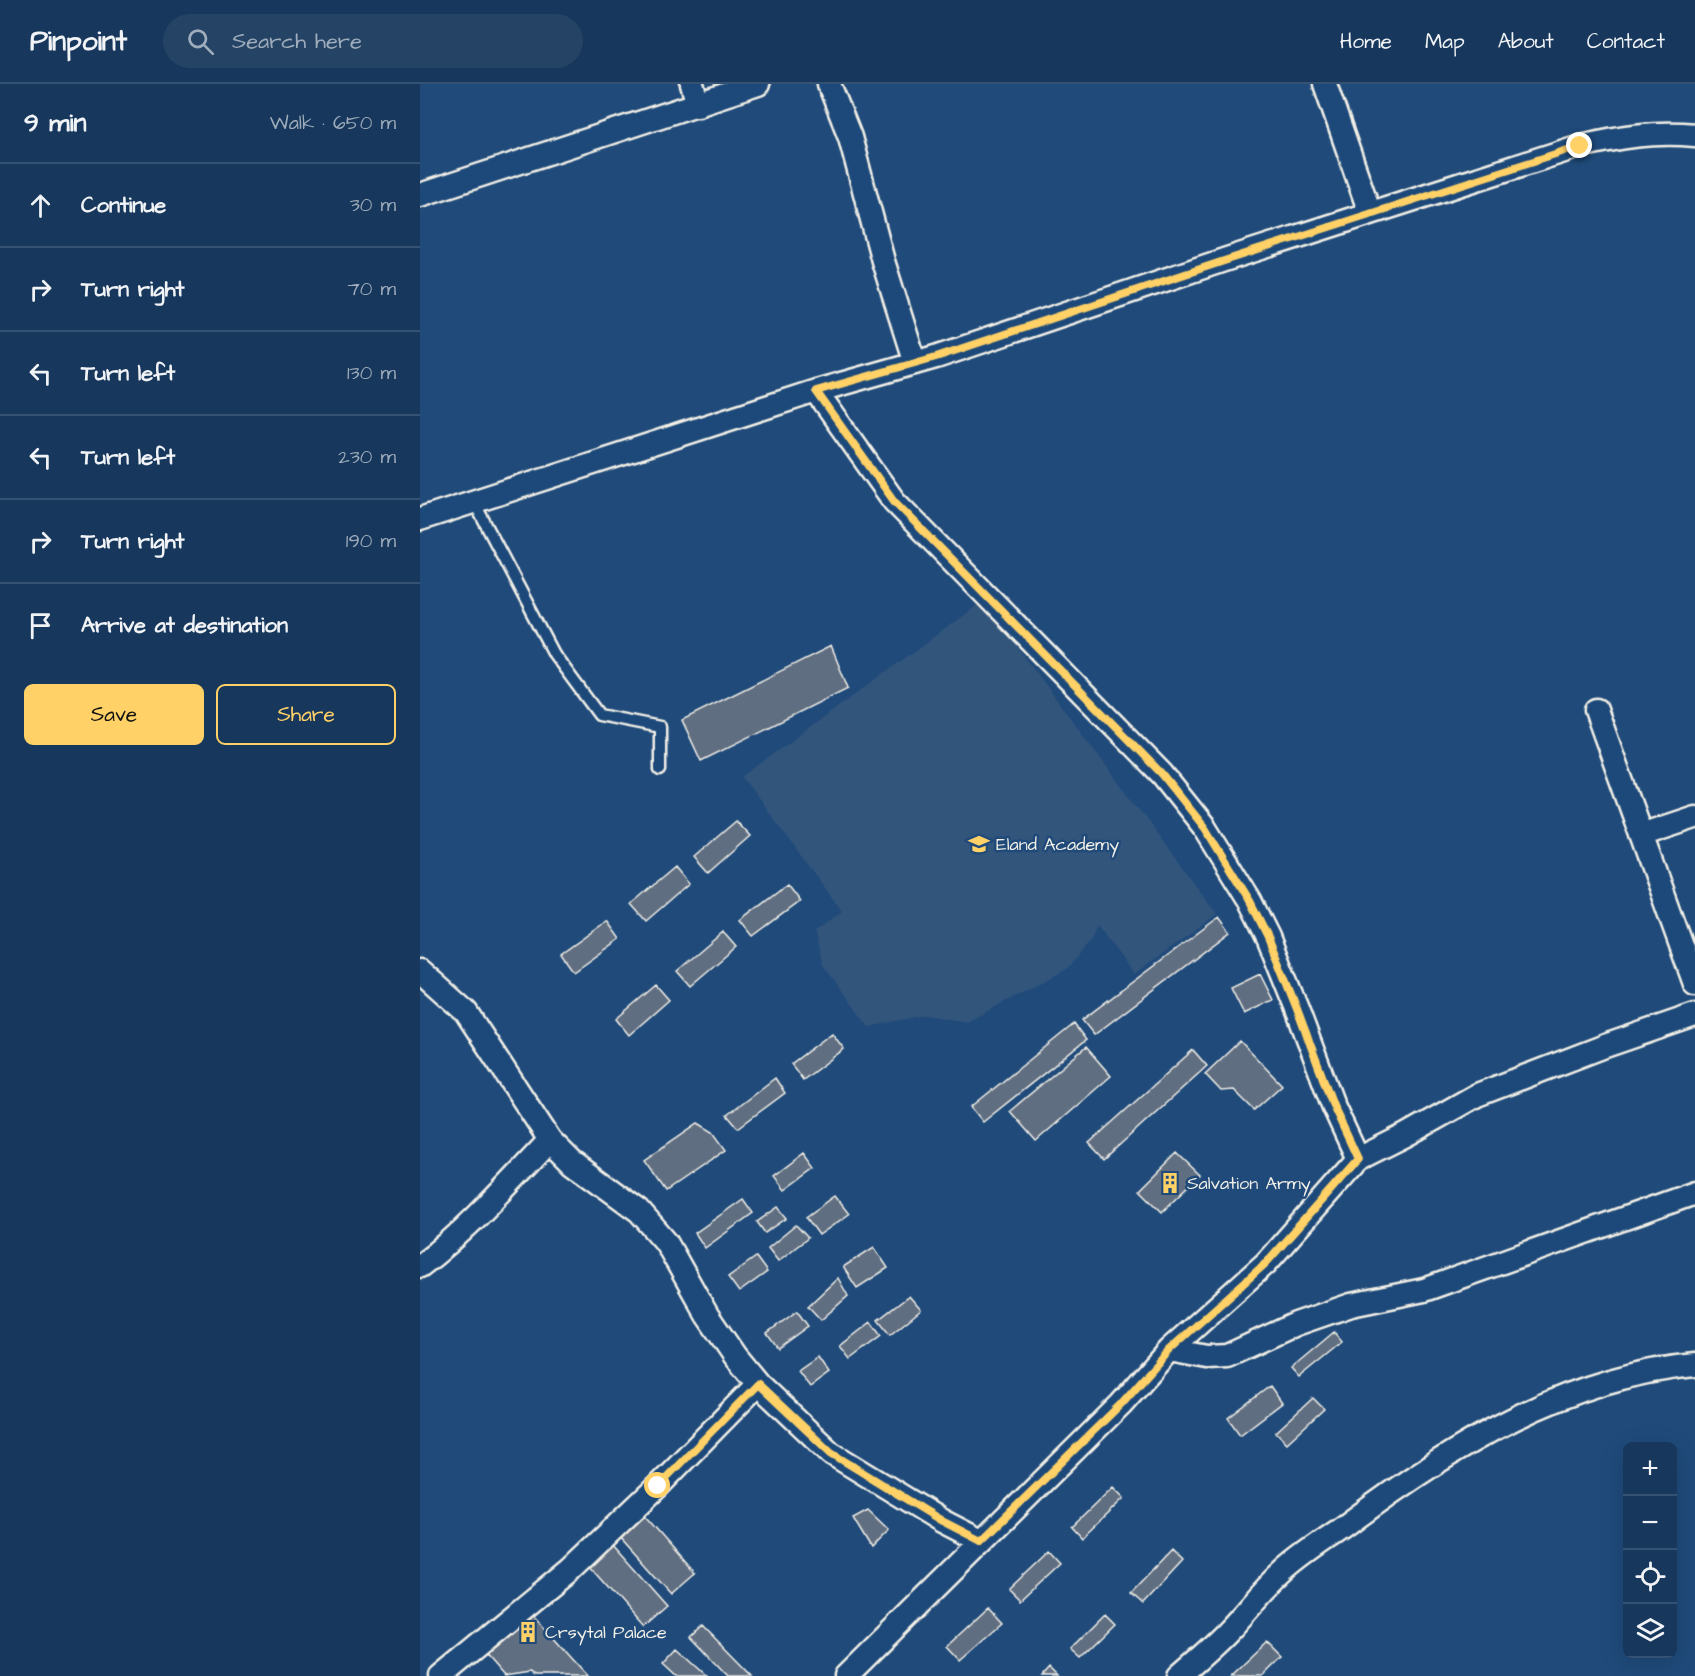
<!DOCTYPE html>
<meta charset="utf-8">
<style>
:root{--surface:#17385c;--page:#244365;--text:#f1f3f6;--muted:#9eacbb;--line:#365272;--accent:#ffd166}
body{margin:0;font-family:"Architects Daughter",sans-serif;background:var(--page);color:var(--text)}
.controls{position:absolute;right:18px;bottom:18px;display:grid;overflow:hidden;border-radius:9px;box-shadow:0 6px 24px #0002}
.controls button{width:54px;height:54px;display:grid;place-items:center;padding:0;border:0;border-bottom:2px solid var(--line);background:var(--surface);color:var(--text);font:30px sans-serif}
.stop{position:absolute;width:18px;height:18px;margin:-14px;border:4px solid #ffd166;border-radius:50%;background:#fff}
.stop.end{background:#ffd166;border-color:#fff;box-shadow:0 2px 6px #0008}
.list{margin:0;padding:0;list-style:none}
h2{display:flex;justify-content:space-between;align-items:center;height:78px;margin:0;padding:0 24px;font-size:26px}
h2 small{font-size:20px;font-weight:400;color:var(--muted)}
.list li{display:grid;grid-template-columns:39px 1fr auto;gap:18px;align-items:center;box-sizing:border-box;height:84px;padding:0 24px;border-top:2px solid var(--line)}
.list b{display:block;font-size:22px;white-space:nowrap}
.list em{font-size:20px;font-style:normal;color:var(--muted)}
.actions{display:flex;gap:12px;padding:18px 24px}
.actions a{flex:1;padding:14px 0;border:2px solid var(--accent);border-radius:9px;text-align:center;font-size:21px;color:var(--accent)}
.actions .main{background:var(--accent);color:#111}
.icon{flex:none;width:33px;height:33px;fill:none;stroke:currentColor;stroke-width:2;stroke-linecap:round;stroke-linejoin:round}
.map{position:relative;flex:none;width:1275px;height:1592px;overflow:hidden}
header{display:flex;align-items:center;gap:36px;box-sizing:border-box;height:84px;padding:0 30px;background:var(--surface);border-bottom:2px solid var(--line)}
header strong{font-size:28px}
nav{display:flex;gap:33px;margin-inline-start:auto;font-size:21px}
.search{width:420px;height:54px;background:var(--page);display:flex;align-items:center;gap:15px;box-sizing:border-box;padding:0 21px;border-radius:33px;color:var(--muted);font-size:22px}
main{display:flex}
aside{flex:1;background:var(--surface)}
.map>svg:first-child{display:block}
.built{fill:#33557c}
.building{fill:#616e81;stroke:#f4f1e8;stroke-width:1.5}
.lines{fill:none;stroke-linecap:round;stroke-linejoin:round}
.lane-casing{stroke:#f4f1e8;stroke-width:15}
.street-casing{stroke:#f4f1e8;stroke-width:27}
.lane{stroke:#1f4a7a;stroke-width:10}
.street{stroke:#1f4a7a;stroke-width:22}
.route{stroke:#ffd166;stroke-width:8}
.labels{text-anchor:middle;dominant-baseline:central;stroke-width:5;stroke-linejoin:round;paint-order:stroke}
.poi-label{font-size:18px;fill:#f4f1e8;stroke:#1f4a7a;text-anchor:start}
</style>
<header>
<strong>Pinpoint</strong>
<div class="search"><svg class="icon" aria-label="search" viewBox="0 0 24 24"><circle cx="10" cy="10" r="6"/><path d="M15 15l6 6"/></svg>Search here</div>
<nav><a>Home</a><a>Map</a><a>About</a><a>Contact</a></nav>
</header>
<main>
<aside>
<h2>9 min<small>Walk · 650 m</small></h2>
<ul class="list">
<li><svg class="icon" aria-label="ahead" viewBox="0 0 24 24"><path d="M12 20V5M6 11l6-6 6 6"/></svg><div><b>Continue</b></div><em>30 m</em></li>
<li><svg class="icon" aria-label="right" viewBox="0 0 24 24"><path d="M7 20v-9h11M14 6l5 5-5 5"/></svg><div><b>Turn right</b></div><em>70 m</em></li>
<li><svg class="icon" aria-label="left" viewBox="0 0 24 24"><path d="M17 20v-9H6M10 6l-5 5 5 5"/></svg><div><b>Turn left</b></div><em>130 m</em></li>
<li><svg class="icon" aria-label="left" viewBox="0 0 24 24"><path d="M17 20v-9H6M10 6l-5 5 5 5"/></svg><div><b>Turn left</b></div><em>230 m</em></li>
<li><svg class="icon" aria-label="right" viewBox="0 0 24 24"><path d="M7 20v-9h11M14 6l5 5-5 5"/></svg><div><b>Turn right</b></div><em>190 m</em></li>
<li><svg class="icon" aria-label="arrive" viewBox="0 0 24 24"><path d="M6 21V4h12l-3 4 3 4H6"/></svg><div><b>Arrive at destination</b></div></li>
</ul>
<div class="actions"><a class="main">Save</a><a>Share</a></div>
</aside>
<div class="map">
<svg width="1275" height="1592" viewBox="0 0 1275 1592">
<rect width="100%" height="100%" fill="#1f4a7a"/>
<filter id="ink" filterUnits="userSpaceOnUse"><feTurbulence type="fractalNoise" baseFrequency=".0167" numOctaves="2"/><feDisplacementMap in="SourceGraphic" scale="12" xChannelSelector="R" yChannelSelector="G"/><feConvolveMatrix kernelMatrix="1 2 1 2 8 2 1 2 1" color-interpolation-filters="sRGB"/></filter>
<g filter="url(#ink)">
<path class="built" d="M 563,517 L 797,830 L 714,891 L 677,841 L 671,856 L 647,885 L 547,938 L 504,931 L 449,943 L 403,881 L 394,848 L 422,827 L 322,693 Z"/>
<path class="building" d="M 411,562 L 428,604 L 281,677 L 262,636 Z
M 316,737 L 330,752 L 288,789 L 274,773 Z
M 255,783 L 269,800 L 226,837 L 211,820 Z
M 367,800 L 380,817 L 333,852 L 320,836 Z
M 799,833 L 810,848 L 674,951 L 662,936 Z
M 187,837 L 200,855 L 154,888 L 141,870 Z
M 303,848 L 316,863 L 270,902 L 257,887 Z
M 840,890 L 853,916 L 824,930 L 811,904 Z
M 236,901 L 249,916 L 209,951 L 196,935 Z
M 654,940 L 666,956 L 563,1038 L 551,1023 Z
M 412,949 L 424,965 L 383,996 L 371,980 Z
M 820,957 L 862,1001 L 834,1026 L 814,1006 L 801,1007 L 785,990 Z
M 666,963 L 691,992 L 616,1057 L 590,1027 Z
M 773,966 L 787,982 L 684,1075 L 669,1059 Z
M 355,994 L 365,1009 L 318,1044 L 307,1031 Z
M 278,1039 L 293,1048 L 306,1066 L 246,1107 L 224,1076 Z
M 384,1069 L 395,1084 L 365,1106 L 354,1092 Z
M 757,1069 L 780,1091 L 742,1128 L 720,1106 Z
M 415,1112 L 429,1130 L 399,1151 L 386,1133 Z
M 323,1115 L 333,1129 L 285,1164 L 275,1149 Z
M 358,1123 L 367,1134 L 345,1149 L 337,1138 Z
M 376,1141 L 388,1154 L 358,1177 L 348,1164 Z
M 454,1163 L 468,1184 L 437,1204 L 423,1183 Z
M 336,1173 L 347,1188 L 319,1208 L 308,1193 Z
M 418,1194 L 428,1212 L 401,1236 L 388,1222 Z
M 489,1212 L 501,1226 L 470,1251 L 458,1236 Z
M 377,1227 L 388,1242 L 358,1264 L 347,1249 Z
M 451,1238 L 461,1252 L 430,1275 L 420,1262 Z
M 914,1248 L 922,1258 L 879,1293 L 871,1284 Z
M 398,1273 L 409,1289 L 390,1303 L 378,1287 Z
M 850,1302 L 862,1319 L 820,1351 L 808,1334 Z
M 893,1314 L 904,1325 L 867,1359 L 856,1348 Z
M 693,1403 L 704,1414 L 662,1454 L 652,1443 Z
M 448,1426 L 469,1446 L 451,1464 L 433,1434 Z
M 225,1432 L 275,1489 L 251,1510 L 200,1453 Z
M 192,1460 L 247,1522 L 223,1543 L 168,1481 Z
M 629,1467 L 640,1479 L 600,1516 L 589,1505 Z
M 751,1467 L 762,1478 L 723,1520 L 711,1509 Z
M 568,1524 L 582,1539 L 540,1576 L 527,1562 Z
M 110,1528 L 168,1592 L 114,1592 L 110,1588 L 84,1592 L 64,1569 Z
M 685,1530 L 695,1540 L 660,1574 L 650,1565 Z
M 283,1542 L 332,1592 L 308,1592 L 271,1553 Z
M 847,1558 L 862,1573 L 843,1592 L 811,1592 Z
M 257,1565 L 287,1592 L 256,1592 L 243,1580 Z
M 629,1584 L 637,1592 L 622,1592 Z"/>
<g class="lines">
<defs>
<path id="lane" d="M 54,418 L 134,570 L 179,631 L 240,643 L 240,686"/>
<path id="street" d="M 272,0 L 278,21
M 409,0 L 430,53 L 463,177 L 495,279
M 905,0 L 950,129
M 0,111 L 338,0
M 396,307 L 474,417 L 742,690 L 785,744 L 830,817 L 848,853 L 877,925 L 913,1021 L 938,1075
M 0,435 L 396,307 L 516,273 L 807,175 L 1160,62 C 1201,53 1232,47 1275,51
M 1176,626 L 1275,900
M 1221,751 L 1275,733
M 0,887 L 46,928 L 130,1056 L 152,1078 L 219,1127 L 246,1158 L 287,1231 L 315,1272 L 338,1300 L 411,1369 L 522,1437 L 561,1457
M 0,1182 C 48,1146 89,1099 130,1056
M 749,1266 L 787,1273 L 807,1272 L 876,1240 L 931,1221 L 1004,1206 L 1275,1109
M 21,1592 L 151,1485 L 238,1402 L 338,1300
M 426,1592 L 701,1320 L 749,1266 L 846,1179 L 938,1075 L 986,1051 L 1057,1011 L 1185,962 L 1275,931
M 759,1592 C 776,1577 794,1562 809,1546 C 827,1527 843,1506 862,1489 C 882,1470 906,1456 928,1440 C 1029,1364 1146,1292 1275,1281"/>
</defs>
<use href="#lane" class="lane-casing"/>
<use href="#street" class="street-casing"/>
<use href="#lane" class="lane"/>
<use href="#street" class="street"/>
</g>
</g>
<g class="lines" filter="url(#ink)">
<path class="route" d="M 238,1402 L 338,1300 L 411,1369 L 522,1437 L 561,1457 L 701,1320 L 749,1266 L 846,1179 L 938,1075 L 913,1021 L 877,925 L 848,853 L 830,817 L 785,744 L 742,690 L 474,417 L 396,307 L 516,273 L 807,176 L 1160,62"/>
</g>
<defs>
<symbol id="school-bare" viewBox="-9 -9 18 18"><path d="M0-5L7-2L0 1L-7-2ZM-4 1L0 2.5L4 1V4Q0 6-4 4Z" fill="#ffd166" stroke="#1f4a7a" stroke-width="2.5" paint-order="stroke"/></symbol>
<symbol id="building-bare" viewBox="-9 -9 18 18"><path d="M-4-6H4V6H1V3H-1V6H-4ZM-2.5-4.3h1.7v1.8h-1.7ZM.8-4.3h1.7v1.8H.8ZM-2.5-1h1.7V.8h-1.7ZM.8-1h1.7V.8H.8Z" fill="#ffd166" stroke="#1f4a7a" stroke-width="2.5" paint-order="stroke"/></symbol>
</defs>
<g fill-rule="evenodd">
<use href="#school-bare" x="544" y="745" width="30" height="30"/>
<use href="#building-bare" x="735" y="1084" width="30" height="30"/>
<use href="#building-bare" x="93" y="1533" width="30" height="30"/>
</g>
<g class="labels">
<g class="poi-label">
<text x="576" y="760">Eland Academy</text>
<text x="767" y="1099">Salvation Army</text>
<text x="125" y="1548">Crsytal Palace</text>
</g>
</g>
</svg>
<div class="controls">
<button>+</button>
<button>−</button>
<button><svg class="icon" aria-label="locate" viewBox="0 0 24 24"><circle cx="12" cy="12" r="6"/><path d="M12 2v4M12 18v4M2 12h4M18 12h4"/></svg></button>
<button><svg class="icon" aria-label="layers" viewBox="0 0 24 24"><path d="M12 4l9 5-9 5-9-5zM3 14l9 5 9-5"/></svg></button>
</div>
<div class="stop" style="left:238px;top:1402px"></div>
<div class="stop end" style="left:1160px;top:62px"></div>
</div>
</main>
